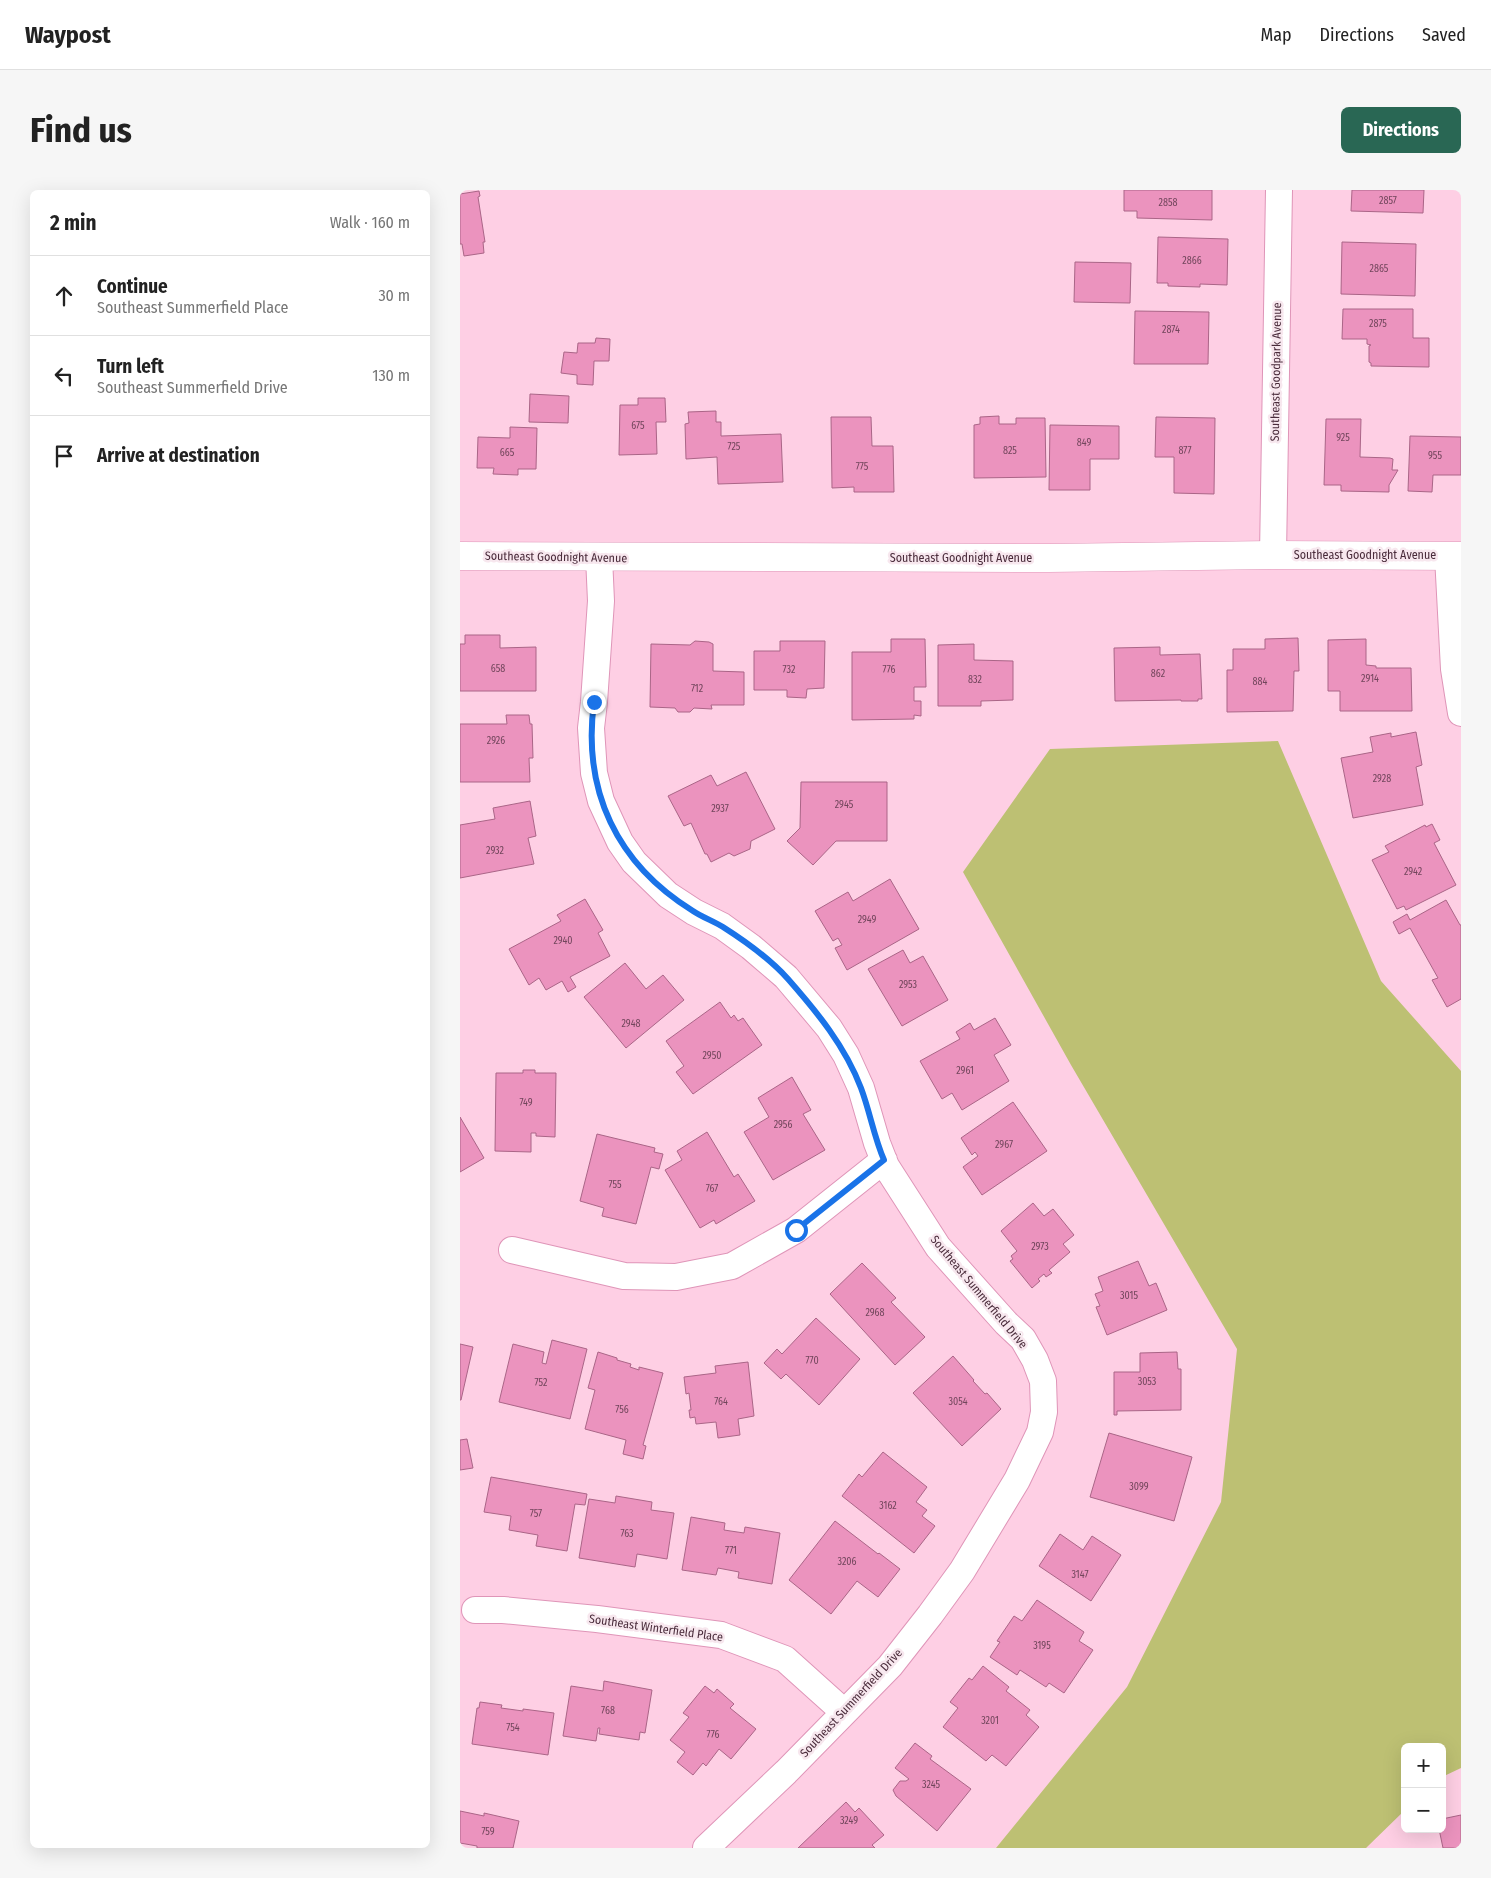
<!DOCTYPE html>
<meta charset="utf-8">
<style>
:root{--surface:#fff;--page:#f6f6f6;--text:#222;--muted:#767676;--line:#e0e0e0;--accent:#296754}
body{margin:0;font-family:"Fira Sans Condensed",sans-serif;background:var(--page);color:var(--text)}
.controls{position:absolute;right:15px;bottom:15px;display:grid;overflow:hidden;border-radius:8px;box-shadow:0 5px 20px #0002}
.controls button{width:45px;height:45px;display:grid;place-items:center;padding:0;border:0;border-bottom:1px solid var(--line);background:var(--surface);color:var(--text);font:25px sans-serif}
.stop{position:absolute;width:15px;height:15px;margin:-11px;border:4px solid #1a73e8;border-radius:50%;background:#fff}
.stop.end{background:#1a73e8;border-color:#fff;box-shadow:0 1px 5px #0008}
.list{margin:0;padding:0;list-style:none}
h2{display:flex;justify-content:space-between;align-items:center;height:65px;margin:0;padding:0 20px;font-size:21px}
h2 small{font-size:16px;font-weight:400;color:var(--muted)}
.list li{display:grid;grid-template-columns:32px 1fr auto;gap:15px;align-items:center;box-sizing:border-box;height:80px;padding:0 20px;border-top:1px solid var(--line)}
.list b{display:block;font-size:19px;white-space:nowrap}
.list p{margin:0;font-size:16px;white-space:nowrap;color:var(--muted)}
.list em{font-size:16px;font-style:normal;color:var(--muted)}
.icon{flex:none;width:28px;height:28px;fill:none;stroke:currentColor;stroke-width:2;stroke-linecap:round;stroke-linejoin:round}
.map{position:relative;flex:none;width:1001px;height:1658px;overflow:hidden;border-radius:8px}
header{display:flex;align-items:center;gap:30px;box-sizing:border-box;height:70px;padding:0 25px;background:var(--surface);border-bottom:1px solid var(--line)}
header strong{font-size:24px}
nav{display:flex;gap:28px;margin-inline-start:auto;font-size:18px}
.intro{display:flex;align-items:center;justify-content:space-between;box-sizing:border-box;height:120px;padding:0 30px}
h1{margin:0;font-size:35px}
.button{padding:12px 22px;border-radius:8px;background:var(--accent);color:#fff;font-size:18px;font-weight:700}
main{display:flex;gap:30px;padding:0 30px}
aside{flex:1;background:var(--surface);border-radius:8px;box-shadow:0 5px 20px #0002}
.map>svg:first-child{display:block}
.green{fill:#bdc073}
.building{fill:#eb93be;stroke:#aa6587}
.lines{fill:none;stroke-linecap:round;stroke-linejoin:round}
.minor-casing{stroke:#df95b8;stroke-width:28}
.tertiary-casing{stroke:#df95b8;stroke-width:29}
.minor{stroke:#fff;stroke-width:26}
.tertiary{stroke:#fff;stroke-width:28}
.route{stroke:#1a73e8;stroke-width:6}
.labels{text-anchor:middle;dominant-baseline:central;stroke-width:5;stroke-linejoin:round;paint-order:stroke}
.number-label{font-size:10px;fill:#72465c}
.street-label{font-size:12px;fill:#4a2c3b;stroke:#f7e7ee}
</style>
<header>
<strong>Waypost</strong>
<nav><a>Map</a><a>Directions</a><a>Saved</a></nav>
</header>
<div class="intro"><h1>Find us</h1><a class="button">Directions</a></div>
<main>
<aside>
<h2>2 min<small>Walk · 160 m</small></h2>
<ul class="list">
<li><svg class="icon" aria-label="ahead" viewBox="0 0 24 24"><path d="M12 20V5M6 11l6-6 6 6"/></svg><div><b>Continue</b><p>Southeast Summerfield Place</p></div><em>30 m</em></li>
<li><svg class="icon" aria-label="left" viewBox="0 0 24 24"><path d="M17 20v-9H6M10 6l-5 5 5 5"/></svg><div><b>Turn left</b><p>Southeast Summerfield Drive</p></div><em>130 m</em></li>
<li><svg class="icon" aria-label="arrive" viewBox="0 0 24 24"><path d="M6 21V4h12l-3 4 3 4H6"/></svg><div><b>Arrive at destination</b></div></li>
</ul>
</aside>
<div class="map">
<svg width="1001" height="1658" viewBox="0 0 1001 1658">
<rect width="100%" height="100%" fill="#fecfe4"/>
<path class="green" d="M 818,551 L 921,791 L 1001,881 L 1001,1578 L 982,1587 L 982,1557 L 945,1557 L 945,1620 L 906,1658 L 536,1658 L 667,1497 L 761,1312 L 777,1159 L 611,875 L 503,682 L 590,559 Z"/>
<path class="building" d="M 664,0 L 752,0 L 752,30 L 677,28 L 677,21 L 664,21 Z
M 892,0 L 964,0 L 963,23 L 891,21 Z
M 19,1 L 20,6 L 18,7 L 25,52 L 23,52 L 24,63 L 4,66 L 2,54 L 0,54 L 0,4 Z
M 698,47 L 768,49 L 767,95 L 740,94 L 740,97 L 708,96 L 708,93 L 697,93 Z
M 882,52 L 956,54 L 955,106 L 881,104 Z
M 615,72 L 671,73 L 670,113 L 614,112 Z
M 883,119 L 953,119 L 953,148 L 969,148 L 969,177 L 911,176 L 911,173 L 909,172 L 909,156 L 911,155 L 907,154 L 907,149 L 882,149 Z
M 675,121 L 749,122 L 748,174 L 674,174 Z
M 136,148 L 150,149 L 149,171 L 134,171 L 133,195 L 117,194 L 117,185 L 101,183 L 104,162 L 117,163 L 118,153 L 135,153 Z
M 70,204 L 109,206 L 108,233 L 69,232 Z
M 178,208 L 205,208 L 206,232 L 196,232 L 197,264 L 159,265 L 160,215 L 178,215 Z
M 256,221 L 256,232 L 261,232 L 261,246 L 321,244 L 323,292 L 258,294 L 257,267 L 226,269 L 225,234 L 229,233 L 228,222 Z
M 539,226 L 539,234 L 556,234 L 556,228 L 585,228 L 586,287 L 514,288 L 514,235 L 520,234 L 520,227 Z
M 371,227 L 411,227 L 412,256 L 433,256 L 434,302 L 394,302 L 394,297 L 372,298 Z
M 696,227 L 755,228 L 754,304 L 714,303 L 714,267 L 695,267 Z
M 866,229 L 901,229 L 900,267 L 930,268 L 933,269 L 932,280 L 938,280 L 929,295 L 929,302 L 881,301 L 881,295 L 864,295 Z
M 590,235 L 659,236 L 659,269 L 630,269 L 630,300 L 589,300 Z
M 50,237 L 77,238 L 76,279 L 58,279 L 58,285 L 33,284 L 34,278 L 17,278 L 18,247 L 50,248 Z
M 950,246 L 1001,247 L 1001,285 L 973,285 L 972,302 L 948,301 Z
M 5,445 L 40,445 L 40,458 L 76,457 L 76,501 L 0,501 L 0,454 L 5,454 Z
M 838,448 L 839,481 L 834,481 L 833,521 L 767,522 L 767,480 L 773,480 L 773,459 L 805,459 L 805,449 Z
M 431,449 L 465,449 L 466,497 L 454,497 L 454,511 L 461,511 L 461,526 L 454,525 L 454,529 L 392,530 L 392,462 L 431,462 Z
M 906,449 L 906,475 L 916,476 L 916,478 L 951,478 L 952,521 L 880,521 L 880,501 L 868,501 L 868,450 Z
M 235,451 L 249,452 L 253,454 L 253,481 L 284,482 L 284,515 L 251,515 L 252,519 L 234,518 L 230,522 L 218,522 L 215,518 L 190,517 L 191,454 L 230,455 Z
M 320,451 L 365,451 L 364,498 L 347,499 L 346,508 L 327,507 L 327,500 L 294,500 L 294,461 L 320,461 Z
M 514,454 L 514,470 L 553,471 L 553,510 L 521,511 L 521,516 L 478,516 L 478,455 Z
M 700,457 L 700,465 L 740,464 L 742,509 L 738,509 L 738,511 L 721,511 L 721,510 L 655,511 L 654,458 Z
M 46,525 L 69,525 L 70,534 L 72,534 L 73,568 L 69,568 L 70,592 L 0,592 L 0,534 L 47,534 Z
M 956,542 L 962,575 L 956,577 L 963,615 L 893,628 L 881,568 L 913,562 L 910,547 L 931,543 L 931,547 Z
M 286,582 L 315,639 L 291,651 L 290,659 L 274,666 L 269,663 L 251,672 L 247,664 L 245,664 L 231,633 L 224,636 L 208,606 L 251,585 L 257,596 Z
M 341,592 L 427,592 L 427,651 L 376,651 L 353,675 L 327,651 L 340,638 Z
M 70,611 L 76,646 L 68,648 L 74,674 L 0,688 L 0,635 L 35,629 L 33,618 Z
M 972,634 L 980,650 L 974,653 L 996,695 L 946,720 L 944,716 L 937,719 L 912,670 L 929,662 L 925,656 L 965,635 L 966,637 Z
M 430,689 L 459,739 L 387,780 L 375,758 L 382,755 L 378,748 L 373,751 L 355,721 L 388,702 L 393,711 Z
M 125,709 L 143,740 L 138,743 L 150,766 L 110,787 L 116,797 L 108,802 L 102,791 L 86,800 L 79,788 L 69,795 L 49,759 L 101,731 L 97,725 Z
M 986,710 L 1000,735 L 1001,735 L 1001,809 L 987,817 L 972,790 L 978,788 L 950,738 L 939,744 L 933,732 L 947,724 L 950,730 Z
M 443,760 L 450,773 L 463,766 L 488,810 L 442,836 L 408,779 Z
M 165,773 L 186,799 L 203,785 L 224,810 L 166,858 L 124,807 Z
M 260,812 L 271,828 L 274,825 L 278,831 L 283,828 L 302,855 L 233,904 L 216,882 L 224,876 L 206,851 Z
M 535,828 L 551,855 L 534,865 L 549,891 L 502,920 L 492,903 L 482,909 L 460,871 L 500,849 L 496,842 L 510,833 L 514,840 Z
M 63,880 L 75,880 L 75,883 L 96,883 L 95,947 L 76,946 L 76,943 L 71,943 L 71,962 L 35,961 L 36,883 L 63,883 Z
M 332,887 L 351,920 L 343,924 L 365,960 L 313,990 L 284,942 L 309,927 L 298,908 Z
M 553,912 L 587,961 L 522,1005 L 503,977 L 518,966 L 515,962 L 512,965 L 501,948 Z
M 0,927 L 24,968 L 0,982 Z
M 247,942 L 274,987 L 278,984 L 295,1011 L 256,1034 L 254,1030 L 240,1038 L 205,980 L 222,970 L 217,961 Z
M 137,944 L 195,958 L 194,962 L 203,964 L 199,979 L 191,977 L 176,1034 L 142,1026 L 144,1018 L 120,1011 Z
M 573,1013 L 584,1026 L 593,1019 L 614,1045 L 603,1054 L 610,1062 L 589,1080 L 592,1083 L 586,1087 L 584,1084 L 578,1089 L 580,1091 L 572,1098 L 550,1071 L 553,1069 L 551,1066 L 557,1061 L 541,1041 Z
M 678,1071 L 689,1096 L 696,1093 L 707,1120 L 647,1145 L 636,1117 L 640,1116 L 635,1104 L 643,1101 L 638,1087 Z
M 402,1073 L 436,1108 L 431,1112 L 465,1147 L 435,1175 L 370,1104 Z
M 356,1128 L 400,1169 L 359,1215 L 326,1184 L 321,1189 L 304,1173 L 317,1159 L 322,1164 Z
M 92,1150 L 127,1159 L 110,1229 L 39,1212 L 53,1154 L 84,1162 L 82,1173 L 86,1174 Z
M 0,1154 L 13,1157 L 1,1210 L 0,1210 Z
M 138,1162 L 157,1168 L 157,1170 L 171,1174 L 170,1177 L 179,1180 L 179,1177 L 203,1183 L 183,1255 L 186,1256 L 183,1269 L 163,1264 L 166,1250 L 125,1239 L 135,1200 L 128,1198 Z
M 717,1162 L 718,1179 L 721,1179 L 721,1220 L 657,1221 L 657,1225 L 654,1225 L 654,1182 L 680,1182 L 680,1163 Z
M 493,1166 L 514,1190 L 513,1191 L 525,1204 L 527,1203 L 541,1219 L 502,1256 L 453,1203 Z
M 288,1172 L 294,1226 L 278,1229 L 280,1245 L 258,1248 L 256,1232 L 236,1234 L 235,1227 L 230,1228 L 229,1220 L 231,1220 L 229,1203 L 226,1204 L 224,1187 L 256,1183 L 255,1176 Z
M 649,1243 L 732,1267 L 714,1331 L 630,1307 Z
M 7,1249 L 13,1278 L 0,1280 L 0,1250 Z
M 423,1262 L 467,1297 L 456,1312 L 467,1320 L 462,1326 L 475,1336 L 454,1363 L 382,1306 L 399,1284 L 402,1287 Z
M 31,1287 L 127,1304 L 125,1315 L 115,1314 L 107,1361 L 76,1356 L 78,1345 L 49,1340 L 51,1326 L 24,1322 Z
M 156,1306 L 192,1312 L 191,1320 L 214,1323 L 207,1369 L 177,1364 L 175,1377 L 119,1368 L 129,1309 L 155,1313 Z
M 231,1327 L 265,1333 L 264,1340 L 284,1343 L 285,1337 L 320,1343 L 312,1394 L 278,1388 L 279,1382 L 258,1378 L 256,1385 L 222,1380 Z
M 375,1331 L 418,1364 L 419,1363 L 440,1379 L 418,1407 L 397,1391 L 371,1424 L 329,1390 Z
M 600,1344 L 623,1360 L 632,1346 L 661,1365 L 631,1411 L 579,1376 Z
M 577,1410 L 624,1442 L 619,1451 L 633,1460 L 604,1503 L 589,1493 L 586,1497 L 560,1480 L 557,1485 L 530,1467 L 540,1452 L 537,1451 L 554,1426 L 562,1431 Z
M 523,1476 L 549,1497 L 546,1501 L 570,1520 L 566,1525 L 579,1537 L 546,1576 L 532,1565 L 526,1571 L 483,1537 L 498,1518 L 490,1512 L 509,1488 L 512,1490 Z
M 144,1491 L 192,1500 L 185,1543 L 180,1542 L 179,1550 L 139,1544 L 140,1538 L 138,1538 L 136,1551 L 103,1546 L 111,1496 L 143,1501 Z
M 245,1496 L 254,1503 L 257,1499 L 274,1514 L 270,1518 L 296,1539 L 271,1569 L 259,1559 L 246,1576 L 243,1573 L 233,1585 L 217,1572 L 225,1562 L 210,1550 L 229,1527 L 223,1523 Z
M 20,1512 L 42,1515 L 41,1518 L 63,1521 L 63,1519 L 94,1523 L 88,1565 L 12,1554 L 17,1518 L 19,1518 Z
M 455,1553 L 472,1566 L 470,1569 L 511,1599 L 477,1641 L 436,1606 L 433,1600 L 440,1591 L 446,1591 L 449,1589 L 435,1578 Z
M 386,1612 L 395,1622 L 399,1618 L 424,1645 L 412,1655 L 415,1658 L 338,1658 Z
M 0,1621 L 24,1626 L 24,1623 L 59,1631 L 53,1658 L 17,1658 L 17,1656 L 0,1653 Z
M 1001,1625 L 1001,1658 L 983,1658 L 979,1639 L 982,1639 L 982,1629 Z"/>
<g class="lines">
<defs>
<path id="minor" d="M 813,365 L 819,0
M 988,366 L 994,479 L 1001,523
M 139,367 L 141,411 L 134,512 L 131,538 L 134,583 L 141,611 L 160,652 L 174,672 L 208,705 L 234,722 L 262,736 L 291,757 L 326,787 L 369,838 L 386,865 L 401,898 L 417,953 L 426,976 L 478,1057 L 546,1133 L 563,1149 L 575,1170 L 583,1191 L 584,1222 L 580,1242 L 557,1290 L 502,1381 L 470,1425 L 430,1476 L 326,1582 L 246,1658
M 52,1060 L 164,1086 L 216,1087 L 272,1076 L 336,1040 L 424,970
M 15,1420 L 43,1420 L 137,1429 L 261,1445 L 325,1469 L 384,1522"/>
<path id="tertiary" d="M 0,366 L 589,368 L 813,365 L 1001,366"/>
</defs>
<use href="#minor" class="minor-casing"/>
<use href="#tertiary" class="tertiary-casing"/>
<use href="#minor" class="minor"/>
<use href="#tertiary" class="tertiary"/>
</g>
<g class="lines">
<path class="route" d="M 134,512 C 122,601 157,674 233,721 C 242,727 253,731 263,737 C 285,751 310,769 328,789 C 357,822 385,856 401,898 C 410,922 414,947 424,970 L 336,1040"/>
</g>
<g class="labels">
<g class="number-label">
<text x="928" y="11">2857</text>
<text x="708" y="13">2858</text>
<text x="732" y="71">2866</text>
<text x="919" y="79">2865</text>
<text x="918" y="134">2875</text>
<text x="711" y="140">2874</text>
<text x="178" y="236">675</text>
<text x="883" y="248">925</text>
<text x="624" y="253">849</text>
<text x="274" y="257">725</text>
<text x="550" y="261">825</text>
<text x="725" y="261">877</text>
<text x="47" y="263">665</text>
<text x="975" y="266">955</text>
<text x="402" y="277">775</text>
<text x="38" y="479">658</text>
<text x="329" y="480">732</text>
<text x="429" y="480">776</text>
<text x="698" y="484">862</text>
<text x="910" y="489">2914</text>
<text x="515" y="490">832</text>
<text x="800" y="492">884</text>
<text x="237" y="499">712</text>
<text x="36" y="551">2926</text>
<text x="922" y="589">2928</text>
<text x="384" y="615">2945</text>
<text x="260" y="619">2937</text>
<text x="35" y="661">2932</text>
<text x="953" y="682">2942</text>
<text x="407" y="730">2949</text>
<text x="103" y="751">2940</text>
<text x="448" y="795">2953</text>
<text x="171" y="834">2948</text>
<text x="252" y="866">2950</text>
<text x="505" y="881">2961</text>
<text x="66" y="913">749</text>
<text x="323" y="935">2956</text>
<text x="544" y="955">2967</text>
<text x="155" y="995">755</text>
<text x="252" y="999">767</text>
<text x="580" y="1057">2973</text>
<text x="669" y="1106">3015</text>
<text x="415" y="1123">2968</text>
<text x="352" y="1171">770</text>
<text x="687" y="1192">3053</text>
<text x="81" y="1193">752</text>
<text x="261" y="1212">764</text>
<text x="498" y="1212">3054</text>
<text x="162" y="1220">756</text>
<text x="679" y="1297">3099</text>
<text x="428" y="1316">3162</text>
<text x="76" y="1324">757</text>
<text x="167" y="1344">763</text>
<text x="271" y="1361">771</text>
<text x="387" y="1372">3206</text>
<text x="620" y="1385">3147</text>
<text x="582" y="1456">3195</text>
<text x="148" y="1521">768</text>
<text x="530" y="1531">3201</text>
<text x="53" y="1538">754</text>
<text x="253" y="1545">776</text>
<text x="471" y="1595">3245</text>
<text x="389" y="1631">3249</text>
<text x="28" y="1642">759</text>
</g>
<g class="street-label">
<text transform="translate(816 182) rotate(-89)">Southeast Goodpark Avenue</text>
<text x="905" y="365">Southeast Goodnight Avenue</text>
<text transform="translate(96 367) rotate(1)">Southeast Goodnight Avenue</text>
<text x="501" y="368">Southeast Goodnight Avenue</text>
<text transform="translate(519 1102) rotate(50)">Southeast Summerfield Drive</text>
<text transform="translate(196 1438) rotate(8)">Southeast Winterfield Place</text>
<text transform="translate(391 1513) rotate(-47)">Southeast Summerfield Drive</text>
</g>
</g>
</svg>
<div class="controls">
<button>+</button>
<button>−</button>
</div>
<div class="stop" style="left:336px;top:1040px"></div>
<div class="stop end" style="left:134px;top:512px"></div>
</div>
</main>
